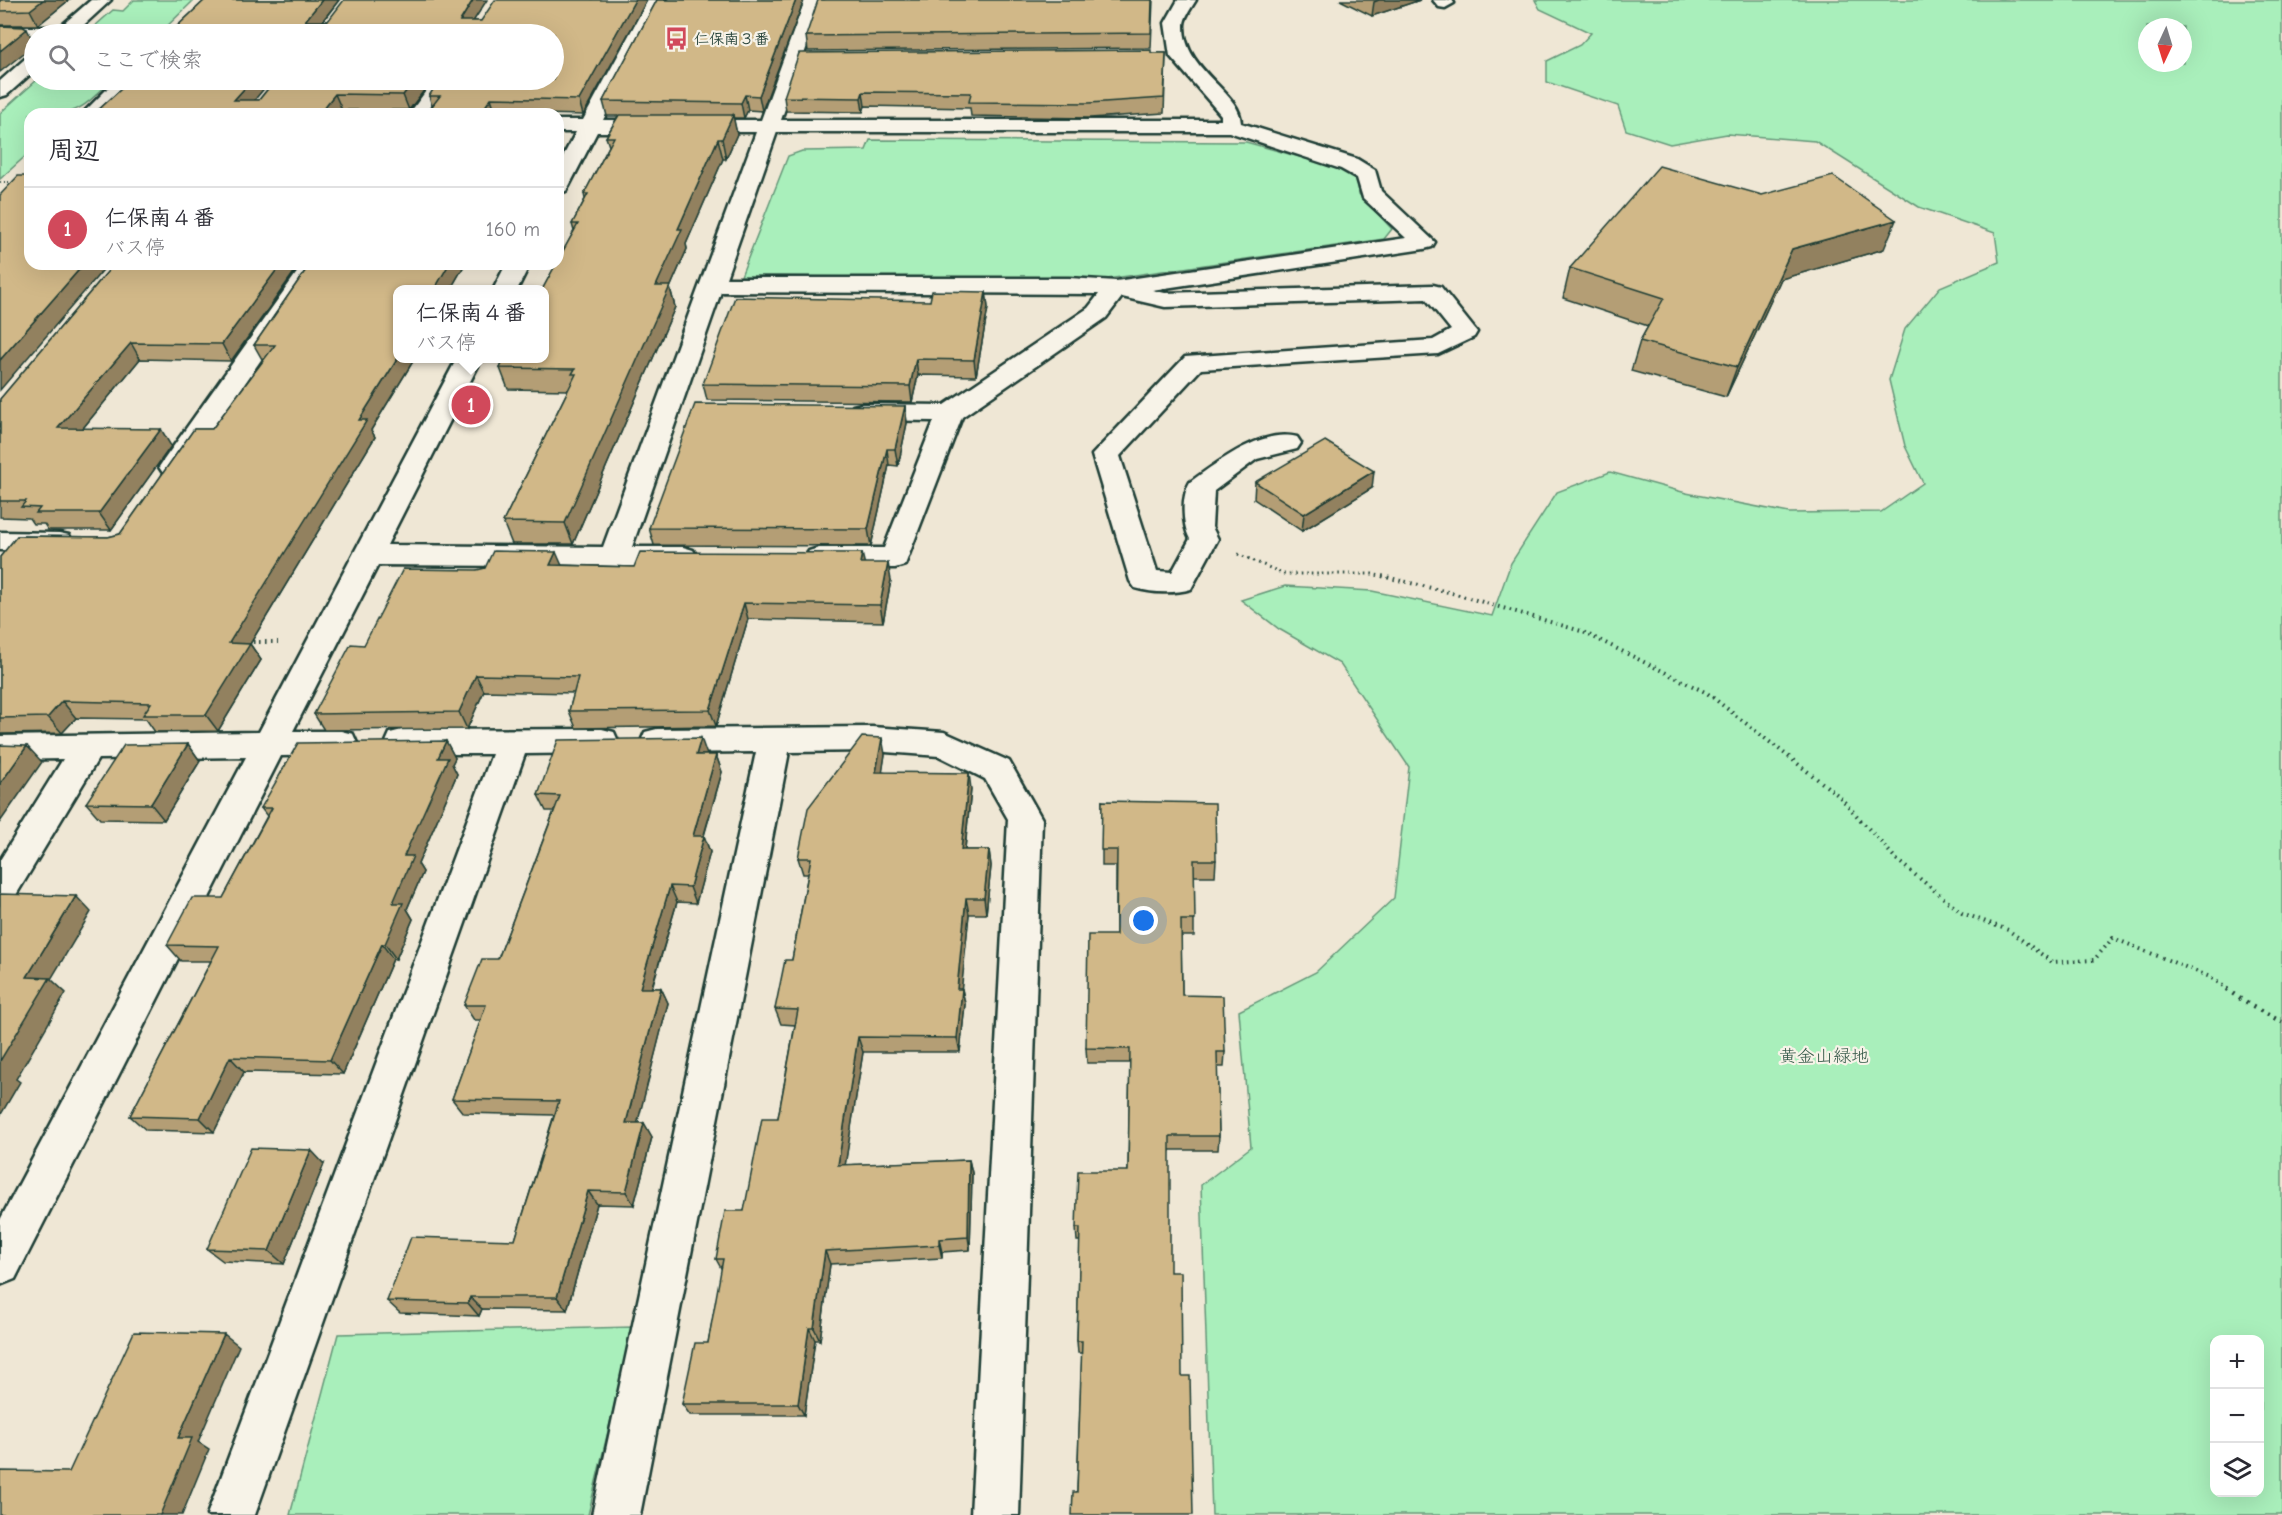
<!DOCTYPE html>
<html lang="ja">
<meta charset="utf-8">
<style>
:root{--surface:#fff;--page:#f7f7f7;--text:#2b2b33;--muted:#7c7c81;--line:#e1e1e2;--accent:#d1495b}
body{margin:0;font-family:"Comic Neue","Klee One",sans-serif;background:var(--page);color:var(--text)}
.controls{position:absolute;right:18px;bottom:18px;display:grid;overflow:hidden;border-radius:12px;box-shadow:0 6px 24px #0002}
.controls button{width:54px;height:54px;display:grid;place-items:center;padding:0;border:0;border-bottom:2px solid var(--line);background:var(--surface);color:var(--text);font:30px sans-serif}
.compass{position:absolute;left:2138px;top:18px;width:54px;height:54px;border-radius:50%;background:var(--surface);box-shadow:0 6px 24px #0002;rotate:184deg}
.you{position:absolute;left:1144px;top:921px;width:21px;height:21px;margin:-15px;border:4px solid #fff;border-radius:50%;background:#1a73e8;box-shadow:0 0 0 9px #1a73e833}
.badge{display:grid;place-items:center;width:39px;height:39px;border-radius:50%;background:var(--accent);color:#fff;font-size:20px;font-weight:700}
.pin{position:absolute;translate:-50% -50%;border:3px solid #fff;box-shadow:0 2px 6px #0006}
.popup{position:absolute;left:393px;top:285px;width:156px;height:78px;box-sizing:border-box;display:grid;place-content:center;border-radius:12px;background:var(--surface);filter:drop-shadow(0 2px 4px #0005);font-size:20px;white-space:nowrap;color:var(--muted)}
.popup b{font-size:22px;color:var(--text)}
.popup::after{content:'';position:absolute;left:50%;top:100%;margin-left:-12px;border:12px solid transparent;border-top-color:var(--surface)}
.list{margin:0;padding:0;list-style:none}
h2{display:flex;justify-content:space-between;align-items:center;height:78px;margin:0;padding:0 24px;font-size:26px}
h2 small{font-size:20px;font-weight:400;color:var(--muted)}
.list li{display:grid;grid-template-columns:39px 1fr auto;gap:18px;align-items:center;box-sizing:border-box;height:84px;padding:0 24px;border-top:2px solid var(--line)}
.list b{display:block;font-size:22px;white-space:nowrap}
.list p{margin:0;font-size:20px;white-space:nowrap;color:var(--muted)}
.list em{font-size:20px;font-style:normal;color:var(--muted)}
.icon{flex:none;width:33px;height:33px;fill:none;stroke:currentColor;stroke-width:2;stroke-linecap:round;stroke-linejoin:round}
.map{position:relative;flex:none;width:2282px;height:1515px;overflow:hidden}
.search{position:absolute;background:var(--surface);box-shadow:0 6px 24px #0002;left:24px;top:24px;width:540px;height:66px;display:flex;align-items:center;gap:15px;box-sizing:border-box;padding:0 21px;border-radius:33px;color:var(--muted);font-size:22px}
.panel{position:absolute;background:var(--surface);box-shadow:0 6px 24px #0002;left:24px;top:108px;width:540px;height:162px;border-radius:18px}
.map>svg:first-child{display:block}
.green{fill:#a9efbb;stroke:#649678;stroke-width:1.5;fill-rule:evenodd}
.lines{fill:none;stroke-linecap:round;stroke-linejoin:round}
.minor-casing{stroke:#1f3d34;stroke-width:5}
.path-far3{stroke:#1f3d34;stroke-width:2;stroke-dasharray:1 3;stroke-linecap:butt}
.path-far2{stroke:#1f3d34;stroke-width:3;stroke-dasharray:1.5 4;stroke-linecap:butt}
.path-far1{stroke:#1f3d34;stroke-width:4;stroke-dasharray:1.5 4.5;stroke-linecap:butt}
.path{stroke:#1f3d34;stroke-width:4.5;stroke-dasharray:2 6;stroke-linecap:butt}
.minor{fill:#f7f3e8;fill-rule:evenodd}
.wall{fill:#b49e75;stroke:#1f3d34;stroke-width:1.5}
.shaded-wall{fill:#92815f;stroke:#1f3d34;stroke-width:1.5}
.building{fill:#d1b888;stroke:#1f3d34;stroke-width:1.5}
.labels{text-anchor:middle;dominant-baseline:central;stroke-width:4.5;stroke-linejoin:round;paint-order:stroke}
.far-poi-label{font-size:15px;font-weight:bold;fill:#1f3d34;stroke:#f7f3e8;text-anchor:start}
.park-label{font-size:18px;fill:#345848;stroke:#f7f3e8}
</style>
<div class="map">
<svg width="2282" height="1515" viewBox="0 0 2282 1515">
<rect width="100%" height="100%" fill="#efe7d5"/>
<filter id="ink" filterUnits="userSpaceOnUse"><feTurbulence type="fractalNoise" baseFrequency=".0167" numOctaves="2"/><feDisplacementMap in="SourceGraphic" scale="12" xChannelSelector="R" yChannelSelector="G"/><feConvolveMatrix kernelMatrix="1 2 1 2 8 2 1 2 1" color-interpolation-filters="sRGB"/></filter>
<g filter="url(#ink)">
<path class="green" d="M 134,0 L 194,0 L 159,34 L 86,34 L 113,10 L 123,11 Z
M 1535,0 L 2282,0 L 2282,1515 L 1212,1515 L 1201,1185 L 1251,1147 L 1239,1011 L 1316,972 L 1394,898 L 1409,767 L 1340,664 L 1279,629 L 1241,600 L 1285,586 L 1372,591 L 1492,616 L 1511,563 L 1557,492 L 1610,472 L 1686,493 L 1789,513 L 1881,512 L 1923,483 L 1905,446 L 1889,380 L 1905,329 L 1940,287 L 1999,262 L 1995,233 L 1919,207 L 1815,141 L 1727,134 L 1670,144 L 1626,130 L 1618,106 L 1547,82 L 1547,61 L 1580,45 L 1591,33 L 1540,9 ZM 2147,27 L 2183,27 L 2183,63 L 2147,63 ZM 2214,1340 L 2260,1340 L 2260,1492 L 2214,1492 Z
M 37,80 L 112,80 C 77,113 79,114 30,114 L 30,152 L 0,179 L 0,113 Z
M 870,140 L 1246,142 L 1346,170 L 1357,180 L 1359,194 L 1392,229 L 1384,239 L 1107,279 L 741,276 L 788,156 L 802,151 L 866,150 Z
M 633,1327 L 588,1515 L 290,1515 L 338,1334 Z"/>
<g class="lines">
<defs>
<path id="minor" d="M 91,0 L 111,0 L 74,34 L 34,34 L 34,39 L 0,39 L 0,27 L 60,27 Z
M 648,0 L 666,0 L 603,120 L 761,120 L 805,0 L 823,0 L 781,120 L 1221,120 L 1221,115 L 1170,56 L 1165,23 L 1178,0 L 1196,0 C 1192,7 1184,17 1184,25 C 1183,71 1241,91 1241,123 L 1357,159 L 1375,170 L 1381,191 L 1435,242 L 1432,247 L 1424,249 L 1152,290 L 1165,293 L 1433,285 L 1441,287 L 1477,332 L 1474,337 L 1438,354 L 1201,369 L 1120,456 L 1157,571 L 1172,572 L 1190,539 C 1182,524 1181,496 1190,482 C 1218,462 1261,428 1297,437 L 1301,443 L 1297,449 L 1257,459 L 1214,491 L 1212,527 L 1218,539 L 1191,589 C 1174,594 1152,593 1135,588 L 1130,581 L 1092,455 L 1185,357 L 1433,340 L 1451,330 L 1426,299 L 1165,307 L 1122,297 L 1106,318 L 962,417 L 905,565 L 895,568 L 819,568 L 809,565 L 804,558 L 809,551 L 819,548 L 884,548 L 934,421 L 862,420 L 853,418 L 849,412 L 853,406 L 862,404 L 944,405 L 1088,308 L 1099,294 L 721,292 L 632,547 L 683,547 L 693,550 L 698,557 L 693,564 L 683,567 L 378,565 L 293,731 L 341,731 L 353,734 L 357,743 L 353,752 L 341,755 L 281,756 L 15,1279 L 0,1285 L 0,1220 L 246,757 L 98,759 L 13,900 L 0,904 L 0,860 L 63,759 L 0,760 L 0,736 L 259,732 L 457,358 L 482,358 L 387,545 L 603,547 L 756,132 L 597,132 L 569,186 L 566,191 L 558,193 L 558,166 L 576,132 L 558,132 L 558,120 L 583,120 ZM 777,132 L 1229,132 L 1341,169 L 1357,178 L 1363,198 L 1406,238 L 1116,281 L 1069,278 L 726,278 Z
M 1433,0 L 1452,0 L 1454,3 L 1445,8 L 1439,7 Z
M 34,55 L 34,71 L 7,95 L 0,97 L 0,81 L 27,57 Z
M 116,80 L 137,80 L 104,114 L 82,114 Z
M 434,80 L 454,80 L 429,114 L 409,114 Z
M 303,264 L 327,264 L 183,473 L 173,476 L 163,473 L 159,467 L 163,461 Z
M 506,264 L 530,264 L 517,290 L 493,290 Z
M 0,532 L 59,533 L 69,535 L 73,542 L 69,549 L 59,551 L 0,550 Z
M 872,727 L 944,732 L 1009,761 L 1042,819 L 1019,1515 L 971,1515 L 1008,819 L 985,779 L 939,756 L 872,751 L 789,752 L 640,1515 L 592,1515 L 756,752 L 657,753 L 645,750 L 641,741 L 645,732 L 657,729 Z
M 602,729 L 614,732 L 618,741 L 614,750 L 602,753 L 525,754 L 255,1515 L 207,1515 L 492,754 L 402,754 L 390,751 L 386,742 L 390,733 L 402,730 Z"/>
</defs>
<use href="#minor" class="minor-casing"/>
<path class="path-far3" d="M 0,182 L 15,182"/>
<path class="path-far2" d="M 1238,554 L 1284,574 L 1372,574 L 1388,578"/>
<path class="path-far1" d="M 1382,576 L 1452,593 L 1581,631 L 1707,693 L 1839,796 L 1897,860 L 1962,913 L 2008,930 L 2052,962 L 2094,960 L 2113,938 L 2210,977 L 2229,990
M 247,642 L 278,642"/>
<path class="path" d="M 2226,989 L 2251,1006 L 2282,1022"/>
<use href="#minor" class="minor"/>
</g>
<path class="wall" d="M 0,0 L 69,0 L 38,25 L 0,25 Z
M 205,0 L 339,0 L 323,21 L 481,21 L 647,0 L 583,115 L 496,113 L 432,106 L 429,96 L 554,34 L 169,34 Z
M 657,0 L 804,0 L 762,111 L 748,110 L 744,118 L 733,118 L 737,134 L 726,159 L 723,159 L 686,244 L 687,249 L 670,288 L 675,307 L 573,544 L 512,544 L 503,522 L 568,390 L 508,389 L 500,368 L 574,231 L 572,224 L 585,199 L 584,194 L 609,146 L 606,137 L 618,116 L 607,116 L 603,101 Z
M 1153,0 L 1151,48 L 808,51 L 806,36 Z
M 1340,0 L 1420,0 L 1372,16 Z
M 1151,53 L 1166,53 L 1164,113 L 1090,118 L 971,116 L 970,108 L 865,106 L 863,112 L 786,111 L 784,97 Z
M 131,80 L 271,80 L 254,100 L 259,100 L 275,80 L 432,80 L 409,110 L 342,110 L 338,114 L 94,114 Z
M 1884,249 L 1781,279 L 1726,397 L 1631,371 L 1640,341 L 1648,326 L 1563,298 L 1570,268 Z
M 114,264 L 300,264 L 231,361 L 140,359 L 83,428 L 171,446 L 111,530 L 48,530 L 44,524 L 33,524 L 29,518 L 0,517 L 0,399 Z
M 310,264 L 465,264 L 450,290 L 398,290 L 398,358 L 415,358 L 371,430 L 375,437 L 250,644 L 261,660 L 218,731 L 155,732 L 146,719 L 76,718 L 62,733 L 0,734 L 0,557 L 17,536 L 108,537 L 120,534 L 194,429 L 212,429 L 263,361 L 254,345 Z
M 986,292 L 988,308 L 976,376 L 918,375 L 912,402 L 707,400 L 703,384 L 930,301 Z
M 905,406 L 907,423 L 898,466 L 889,465 L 871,546 L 654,545 L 649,528 Z
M 1255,482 L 1372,488 L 1302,531 L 1254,499 Z
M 864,563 L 891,580 L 883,622 L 748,619 L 716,726 L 576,728 L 569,711 L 574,693 L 484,691 L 467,729 L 324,730 L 314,714 L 364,645 L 477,570 L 562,565 L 634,567 Z
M 446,741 L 455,758 L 452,764 L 457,774 L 418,864 L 423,872 L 407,909 L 413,919 L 396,959 L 393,959 L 343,1074 L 244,1072 L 214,1132 L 146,1130 L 130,1116 L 211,961 L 181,961 L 167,945 L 223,898 L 267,816 L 261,808 Z
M 188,744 L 200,761 L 164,820 L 100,819 L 86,803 Z
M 885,754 L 882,772 L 971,789 L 965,850 L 989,850 L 991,866 L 986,914 L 969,914 L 961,989 L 962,989 L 965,1004 L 960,1052 L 863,1052 L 845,1165 L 969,1160 L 972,1173 L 970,1250 L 942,1252 L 942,1258 L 830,1264 L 820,1340 L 815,1340 L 804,1415 L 690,1415 L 682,1404 L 708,1343 L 722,1270 L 716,1259 L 744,1211 L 778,1118 L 795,1025 L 781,1024 L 775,1009 L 792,960 L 808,874 L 803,874 L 798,858 Z
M 707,755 L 716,755 L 722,772 L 704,836 L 710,852 L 696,903 L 677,902 L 652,988 L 661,988 L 668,1003 L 637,1123 L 644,1123 L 652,1137 L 634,1205 L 597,1204 L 567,1310 L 482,1309 L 479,1316 L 400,1313 L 387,1301 L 515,1240 L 554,1115 L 463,1113 L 452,1099 L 481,1020 L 474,1020 L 464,1005 L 498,959 L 554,811 L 546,811 L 538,795 Z
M 1102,801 L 1216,860 L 1215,876 L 1194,876 L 1194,936 L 1181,936 L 1182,995 L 1225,1052 L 1224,1067 L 1217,1067 L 1219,1136 L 1218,1150 L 1170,1150 L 1077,1492 L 1082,1353 L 1078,1353 L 1077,1341 L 1080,1241 L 1077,1241 L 1076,1228 L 1128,1171 L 1130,1063 L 1087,1063 L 1086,1048 L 1116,935 L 1116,866 L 1102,866 Z
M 324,1164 L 284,1264 L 223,1261 L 207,1249 Z"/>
<path class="shaded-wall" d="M 43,0 L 69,0 L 38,25 L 30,10 Z
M 322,0 L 339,0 L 312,34 L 305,21 Z
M 473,0 L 487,0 L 465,34 L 460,21 Z
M 635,0 L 647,0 L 583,115 L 579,100 Z
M 796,0 L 804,0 L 762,111 L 759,96 Z
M 1379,0 L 1420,0 L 1372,16 L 1374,2 Z
M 27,29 L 34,43 L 34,45 L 0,72 L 0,51 Z
M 252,80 L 271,80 L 243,114 L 234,100 Z
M 415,80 L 432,80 L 409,110 L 403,95 Z
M 863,92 L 865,106 L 863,112 L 861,98 Z
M 335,94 L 342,110 L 338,114 L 319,114 Z
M 745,95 L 748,110 L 744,118 L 741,103 Z
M 491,98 L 496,114 L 480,114 Z
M 733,115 L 737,134 L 726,159 L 722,139 Z
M 718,139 L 723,159 L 686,244 L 687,249 L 670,288 L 675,307 L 573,544 L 565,523 L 678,229 Z
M 1896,220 L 1884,249 L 1781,279 L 1726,397 L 1737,367 L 1792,249 Z
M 84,264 L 108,264 L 0,390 L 0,360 Z
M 281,264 L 300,264 L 231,361 L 222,344 Z
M 449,264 L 465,264 L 450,290 L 434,290 Z
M 986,292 L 988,308 L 976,376 L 974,360 Z
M 131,343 L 140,359 L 69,445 L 58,428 Z
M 398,358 L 415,358 L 371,430 L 375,437 L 250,644 L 261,660 L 218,731 L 206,715 L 229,643 L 359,420 Z
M 916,359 L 918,375 L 912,402 L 910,386 Z
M 905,406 L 907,423 L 898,466 L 895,449 Z
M 161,429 L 171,446 L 111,530 L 99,513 Z
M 887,449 L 889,465 L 871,546 L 868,529 Z
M 1374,471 L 1372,488 L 1302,531 L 1304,514 Z
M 556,552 L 563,568 L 550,565 Z
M 862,553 L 866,570 L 860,563 Z
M 888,563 L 891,580 L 883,622 L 880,605 Z
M 744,603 L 748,619 L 716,726 L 710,710 Z
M 476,675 L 484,691 L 467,729 L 459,712 Z
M 62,701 L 76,718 L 62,733 L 48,717 Z
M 701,738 L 707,755 L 696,755 Z
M 882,738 L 885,754 L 880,788 L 876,772 Z
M 446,741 L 455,758 L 452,764 L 457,774 L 418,864 L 423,872 L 407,909 L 413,919 L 396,959 L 385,944 L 393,903 L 404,856 L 438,758 Z
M 188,744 L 200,761 L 164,820 L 151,804 Z
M 27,746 L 42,762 L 0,822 L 0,784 Z
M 716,755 L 722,772 L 699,852 L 693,836 Z
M 969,773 L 971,789 L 963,866 L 961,850 Z
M 704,836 L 710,852 L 696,903 L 690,887 Z
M 989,850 L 991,866 L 986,914 L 984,898 Z
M 670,886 L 677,902 L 647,1003 L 640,988 Z
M 76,896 L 91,912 L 51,979 L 66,993 L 16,1079 L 20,1082 L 0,1116 L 0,1061 L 27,977 Z
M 966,898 L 969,914 L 960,1004 L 957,989 Z
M 382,944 L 393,959 L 343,1074 L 330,1060 Z
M 661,988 L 668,1003 L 634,1137 L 626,1123 Z
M 962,989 L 965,1004 L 960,1052 L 957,1038 Z
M 858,1037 L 863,1052 L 843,1179 L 838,1165 Z
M 230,1057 L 244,1072 L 214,1132 L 200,1118 Z
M 644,1123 L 652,1137 L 634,1205 L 626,1192 Z
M 311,1150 L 324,1164 L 284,1264 L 269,1251 Z
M 969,1160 L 972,1173 L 970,1250 L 968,1237 Z
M 588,1191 L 597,1204 L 567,1310 L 557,1297 Z
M 939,1239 L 942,1252 L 942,1258 L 939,1245 Z
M 825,1251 L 830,1264 L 820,1340 L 814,1328 Z
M 470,1297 L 482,1309 L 479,1316 L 468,1303 Z
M 809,1328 L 815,1340 L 804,1415 L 798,1404 Z
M 224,1334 L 239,1346 L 198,1442 L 209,1449 L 182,1515 L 160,1515 L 178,1438 Z"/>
<path class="building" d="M 0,0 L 43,0 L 30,10 L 0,11 Z
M 205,0 L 322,0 L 305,21 L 328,21 L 344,0 L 473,0 L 460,21 L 481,21 L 495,0 L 635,0 L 579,100 L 491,98 L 480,114 L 426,114 L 440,96 L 429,96 L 439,80 L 554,80 L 554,34 L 169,34 Z
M 657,0 L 796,0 L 759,96 L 745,95 L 741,103 L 603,101 Z
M 818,0 L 1152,0 L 1151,33 L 806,36 Z
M 0,26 L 23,27 L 27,29 L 0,51 Z
M 1151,50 L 1151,53 L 1166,53 L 1164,98 L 1089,103 L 969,102 L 971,93 L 863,92 L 861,98 L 784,97 L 799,53 Z
M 131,80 L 252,80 L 234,100 L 259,100 L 275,80 L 415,80 L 403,95 L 335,94 L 319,114 L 94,114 Z
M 619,115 L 733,115 L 722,139 L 718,139 L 678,229 L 682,229 L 656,286 L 670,286 L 565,523 L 503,522 L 576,374 L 572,374 L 575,369 L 500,368 L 505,358 L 544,358 L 544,290 L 542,290 L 556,264 L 558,264 L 558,260 L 578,224 L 572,224 L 588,194 L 584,194 L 614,137 L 606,137 Z
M 1659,166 L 1762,195 L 1833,176 L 1896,220 L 1792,249 L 1737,367 L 1640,341 L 1664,298 L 1570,268 Z
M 30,174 L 30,264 L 84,264 L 0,360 L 0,195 L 18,176 L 27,176 Z
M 114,264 L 281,264 L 222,344 L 131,343 L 58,428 L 161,429 L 99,513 L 36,513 L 40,508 L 21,507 L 26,501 L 0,501 L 0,399 Z
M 310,264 L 449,264 L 434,290 L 398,290 L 398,358 L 359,420 L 367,420 L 229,643 L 250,644 L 206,715 L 143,715 L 151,703 L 62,701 L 48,717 L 0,718 L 0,557 L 17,536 L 108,537 L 120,534 L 194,429 L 212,429 L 275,345 L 254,345 Z
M 932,291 L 986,292 L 974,360 L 916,359 L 910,386 L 703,384 L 735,297 L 930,301 Z
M 695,404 L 905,406 L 895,449 L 887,449 L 868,529 L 649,528 Z
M 1325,441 L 1374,471 L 1304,514 L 1255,482 Z
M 493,551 L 556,552 L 550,565 L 634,567 L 640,552 L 862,553 L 860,563 L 888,563 L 880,605 L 744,603 L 710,710 L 569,711 L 578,677 L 476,675 L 459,712 L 314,714 L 351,644 L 364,645 L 403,569 L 477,570 L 485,568 Z
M 862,737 L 882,738 L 876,772 L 969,773 L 961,850 L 989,850 L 984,898 L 966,898 L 957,989 L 962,989 L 957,1038 L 858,1037 L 838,1165 L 969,1160 L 968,1237 L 939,1239 L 939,1245 L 825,1251 L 814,1328 L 809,1328 L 798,1404 L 682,1404 L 695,1343 L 708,1343 L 723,1259 L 716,1259 L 725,1211 L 744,1211 L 762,1118 L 778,1118 L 798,1010 L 775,1009 L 785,960 L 792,960 L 811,858 L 798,858 L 808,808 Z
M 701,738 L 696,755 L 716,755 L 693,836 L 704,836 L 690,887 L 670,886 L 640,988 L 661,988 L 626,1123 L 644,1123 L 626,1192 L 588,1191 L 557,1297 L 470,1297 L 468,1303 L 387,1301 L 411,1237 L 515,1240 L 559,1101 L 452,1099 L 486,1005 L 464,1005 L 482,959 L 498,959 L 560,796 L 538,795 L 558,740 Z
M 446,741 L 438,758 L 448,758 L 404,856 L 413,856 L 393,903 L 403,903 L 385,944 L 382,944 L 330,1060 L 230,1057 L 200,1118 L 130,1116 L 219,946 L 167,945 L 192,898 L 223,898 L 272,808 L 261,808 L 298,743 Z
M 188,744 L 151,804 L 86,803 L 124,745 Z
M 0,745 L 27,746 L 0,784 Z
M 1102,801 L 1215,803 L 1216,860 L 1194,860 L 1195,920 L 1181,920 L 1182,995 L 1223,996 L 1225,1052 L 1217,1052 L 1219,1136 L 1170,1136 L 1170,1272 L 1181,1272 L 1182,1376 L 1190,1376 L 1193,1515 L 1072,1515 L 1073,1492 L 1077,1492 L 1082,1341 L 1077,1341 L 1080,1228 L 1076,1228 L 1078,1171 L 1128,1171 L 1130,1049 L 1086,1048 L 1088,935 L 1116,935 L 1117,850 L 1101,850 Z
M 0,894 L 76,896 L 27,977 L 50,978 L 0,1061 Z
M 251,1148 L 311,1150 L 269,1251 L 207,1249 Z
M 134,1332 L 224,1334 L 178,1438 L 192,1438 L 160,1515 L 0,1515 L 0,1471 L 69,1472 Z"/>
</g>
<defs>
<symbol id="bus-bare" viewBox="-9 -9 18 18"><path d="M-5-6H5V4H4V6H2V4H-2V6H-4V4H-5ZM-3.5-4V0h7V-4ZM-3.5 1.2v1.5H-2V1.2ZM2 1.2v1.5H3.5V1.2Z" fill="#d1495b" stroke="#f7f3e8" stroke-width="2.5" paint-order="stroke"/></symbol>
</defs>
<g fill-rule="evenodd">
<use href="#bus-bare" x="660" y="22" width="33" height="33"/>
</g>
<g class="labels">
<g class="far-poi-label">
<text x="694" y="39">仁保南３番</text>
</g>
<g class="park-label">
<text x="1824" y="1056">黄金山緑地</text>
</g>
</g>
</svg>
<div class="controls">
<button>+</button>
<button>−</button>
<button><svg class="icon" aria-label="layers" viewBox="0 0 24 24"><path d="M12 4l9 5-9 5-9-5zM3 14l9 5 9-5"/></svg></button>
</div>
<svg class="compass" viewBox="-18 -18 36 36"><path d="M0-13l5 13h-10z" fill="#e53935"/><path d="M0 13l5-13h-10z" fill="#7c7c81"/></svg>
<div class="you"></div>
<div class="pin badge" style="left:471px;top:405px">1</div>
<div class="popup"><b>仁保南４番</b>バス停</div>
<div class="search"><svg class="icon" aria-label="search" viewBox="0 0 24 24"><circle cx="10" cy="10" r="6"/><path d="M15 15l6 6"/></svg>ここで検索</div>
<section class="panel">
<h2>周辺<small></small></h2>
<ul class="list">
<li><span class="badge">1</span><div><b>仁保南４番</b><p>バス停</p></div><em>160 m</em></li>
</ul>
</section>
</div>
